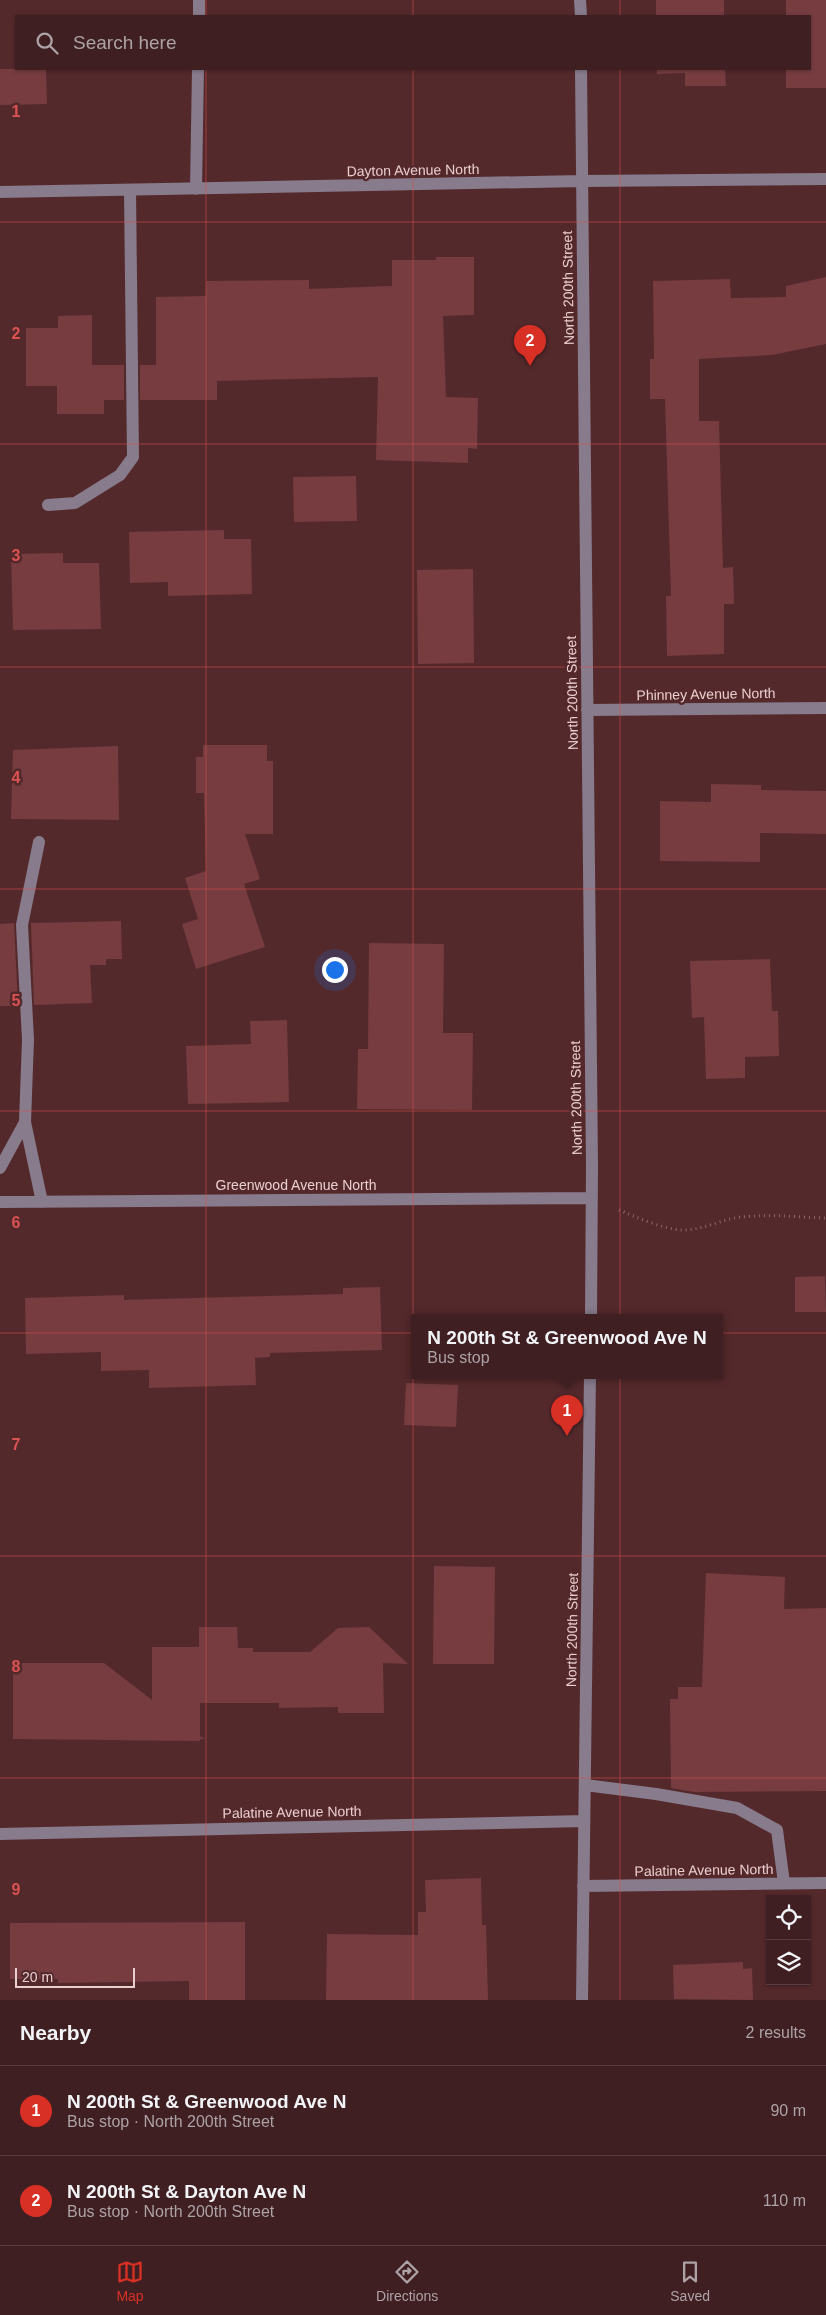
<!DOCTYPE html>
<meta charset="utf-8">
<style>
:root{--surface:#3f1f21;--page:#4a2c2e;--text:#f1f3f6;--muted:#ada2a5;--line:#583d3f;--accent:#d93025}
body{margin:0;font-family:Arial,sans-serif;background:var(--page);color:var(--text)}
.controls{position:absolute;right:15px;bottom:15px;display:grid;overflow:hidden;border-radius:0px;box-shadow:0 1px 4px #0004}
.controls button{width:45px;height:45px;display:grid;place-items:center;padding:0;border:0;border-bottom:1px solid var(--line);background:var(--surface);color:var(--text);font:25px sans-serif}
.scale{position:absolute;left:15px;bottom:12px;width:120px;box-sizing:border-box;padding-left:5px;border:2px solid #ebcecf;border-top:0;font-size:14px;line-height:18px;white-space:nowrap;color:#ebcecf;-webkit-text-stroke:4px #54292c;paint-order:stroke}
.you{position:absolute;left:334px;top:969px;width:18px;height:18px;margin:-12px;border:4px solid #fff;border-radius:50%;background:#1a73e8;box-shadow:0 0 0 8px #1a73e833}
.badge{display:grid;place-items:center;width:32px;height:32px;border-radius:50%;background:var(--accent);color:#fff;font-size:16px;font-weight:700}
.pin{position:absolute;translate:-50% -41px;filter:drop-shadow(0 1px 2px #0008)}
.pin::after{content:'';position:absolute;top:26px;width:18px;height:15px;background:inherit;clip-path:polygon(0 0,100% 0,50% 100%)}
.popup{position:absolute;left:411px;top:1314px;width:312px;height:65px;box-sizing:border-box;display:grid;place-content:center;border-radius:0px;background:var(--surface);filter:drop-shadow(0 1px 4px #0005);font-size:16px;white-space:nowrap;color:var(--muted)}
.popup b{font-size:19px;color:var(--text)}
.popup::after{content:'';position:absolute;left:50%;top:100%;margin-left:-10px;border:10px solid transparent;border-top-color:var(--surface)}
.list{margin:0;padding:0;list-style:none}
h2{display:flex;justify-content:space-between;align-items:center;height:65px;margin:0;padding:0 20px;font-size:21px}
h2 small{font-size:16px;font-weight:400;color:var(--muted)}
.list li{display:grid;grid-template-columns:32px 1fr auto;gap:15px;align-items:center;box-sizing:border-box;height:90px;padding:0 20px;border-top:1px solid var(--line)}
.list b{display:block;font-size:19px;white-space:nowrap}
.list p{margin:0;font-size:16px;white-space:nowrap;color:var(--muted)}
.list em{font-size:16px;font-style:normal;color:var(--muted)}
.icon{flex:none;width:28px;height:28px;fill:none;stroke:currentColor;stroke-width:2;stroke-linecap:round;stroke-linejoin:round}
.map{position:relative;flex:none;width:826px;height:2000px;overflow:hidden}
.search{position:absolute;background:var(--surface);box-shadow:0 1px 4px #0004;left:15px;right:15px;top:15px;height:55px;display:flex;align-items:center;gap:12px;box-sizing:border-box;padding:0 18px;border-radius:0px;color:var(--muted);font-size:19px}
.sheet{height:245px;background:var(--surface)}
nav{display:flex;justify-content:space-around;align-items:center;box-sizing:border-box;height:70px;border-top:1px solid var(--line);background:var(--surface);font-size:14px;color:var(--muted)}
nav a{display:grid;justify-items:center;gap:2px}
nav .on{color:var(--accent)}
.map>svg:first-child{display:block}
.building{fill:#763c40}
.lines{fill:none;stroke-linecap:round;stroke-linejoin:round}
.path{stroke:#8c6769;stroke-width:3;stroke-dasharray:1 4;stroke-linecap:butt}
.minor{stroke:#877b8c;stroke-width:12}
.grid{fill:none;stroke:#db5252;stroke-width:1;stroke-opacity:0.55}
.labels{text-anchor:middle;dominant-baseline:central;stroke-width:5;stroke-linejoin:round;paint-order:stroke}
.street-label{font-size:14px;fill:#ebcecf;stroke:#54292c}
.grid-label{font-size:16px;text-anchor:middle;font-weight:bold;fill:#db5252;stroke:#54292c;stroke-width:5;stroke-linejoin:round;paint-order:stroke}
</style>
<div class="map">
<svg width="826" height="2000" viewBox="0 0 826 2000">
<rect width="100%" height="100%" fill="#54292c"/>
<path class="building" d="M 656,0 L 724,0 L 724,16 L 656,16 Z
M 786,0 L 826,0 L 826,88 L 786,88 L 786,69 L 810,69 L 810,16 L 786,16 Z
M 0,69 L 46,69 L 47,104 L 0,105 Z
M 657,69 L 725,69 L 726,86 L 685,86 L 685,73 L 657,74 Z
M 436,257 L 474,257 L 474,315 L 443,316 L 446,397 L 478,398 L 477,449 L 468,448 L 468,463 L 376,460 L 378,377 L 217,381 L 217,400 L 140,400 L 140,365 L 156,365 L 156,297 L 206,296 L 206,281 L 309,280 L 309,289 L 392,286 L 392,260 L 436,260 Z
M 826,277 L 826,344 L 772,355 L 699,359 L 699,421 L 719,421 L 723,568 L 733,567 L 734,604 L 724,604 L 724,654 L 667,656 L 666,596 L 671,596 L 665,399 L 650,399 L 650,359 L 654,359 L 653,281 L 730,279 L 731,298 L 786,297 L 786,286 Z
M 92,315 L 92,365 L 124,365 L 124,400 L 104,400 L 104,414 L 57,414 L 57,386 L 26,386 L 26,328 L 58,328 L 58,316 Z
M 356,476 L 357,521 L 294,522 L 293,477 Z
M 224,530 L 224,539 L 251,539 L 252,594 L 168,596 L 168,582 L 130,583 L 129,532 Z
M 63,553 L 63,563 L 99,563 L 101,629 L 13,630 L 11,554 Z
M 473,569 L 474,663 L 418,664 L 417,570 Z
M 203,745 L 267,745 L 267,761 L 273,761 L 273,834 L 245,834 L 260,879 L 244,884 L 265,947 L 196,969 L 182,924 L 198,919 L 185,878 L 206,871 L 204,793 L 196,793 L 196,757 L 203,757 Z
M 118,746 L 119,820 L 11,819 L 13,750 Z
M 711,784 L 761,785 L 761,790 L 826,791 L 826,834 L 760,833 L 760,862 L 660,861 L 660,801 L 711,802 Z
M 121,921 L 122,959 L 106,959 L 106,965 L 90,965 L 92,1003 L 34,1005 L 31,923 Z
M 14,923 L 18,1006 L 0,1006 L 0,924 Z
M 369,943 L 444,944 L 443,1033 L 473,1033 L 472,1110 L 357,1109 L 358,1049 L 368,1049 Z
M 770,959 L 772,1011 L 778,1011 L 779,1056 L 745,1057 L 745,1078 L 706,1079 L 704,1017 L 692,1018 L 690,961 Z
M 287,1020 L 289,1102 L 188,1104 L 186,1046 L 251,1044 L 250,1021 Z
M 825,1276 L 826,1312 L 795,1312 L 795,1277 Z
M 380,1287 L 382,1350 L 270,1353 L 270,1357 L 255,1358 L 256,1385 L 149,1388 L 149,1370 L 101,1371 L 101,1352 L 26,1354 L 25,1298 L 124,1295 L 124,1300 L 268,1296 L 343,1294 L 343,1288 Z
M 406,1383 L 458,1385 L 456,1427 L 404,1425 Z
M 434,1566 L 495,1567 L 494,1664 L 433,1664 Z
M 706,1573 L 785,1577 L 784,1609 L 826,1608 L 826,1791 L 694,1792 L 671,1788 L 670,1699 L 678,1699 L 678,1687 L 702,1687 Z
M 199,1627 L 237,1627 L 238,1648 L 253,1648 L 253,1652 L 310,1652 L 338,1628 L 369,1627 L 408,1664 L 383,1663 L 384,1713 L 338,1713 L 338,1707 L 279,1708 L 279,1703 L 200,1703 L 200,1736 L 205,1739 L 200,1739 L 200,1741 L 13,1739 L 13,1663 L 104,1663 L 152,1700 L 152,1647 L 199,1647 Z
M 481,1878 L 482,1925 L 486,1925 L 488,2000 L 326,2000 L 327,1934 L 418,1935 L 418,1912 L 426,1912 L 425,1880 Z
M 245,1922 L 245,2000 L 189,2000 L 189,1981 L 58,1983 L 58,1979 L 10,1979 L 10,1923 Z
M 743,1962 L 743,1969 L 752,1968 L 753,2000 L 674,1999 L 673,1965 Z"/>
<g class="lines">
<path class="path" d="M 619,1210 C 636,1217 663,1229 681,1230 C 702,1231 721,1219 741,1217 C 769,1214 798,1217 826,1218"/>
<path class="minor" d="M 580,0 L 581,16
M 199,16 L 199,0
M 581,69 L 592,1166 L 591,1317
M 196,189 L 198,69
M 0,192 L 581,181 L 826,179
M 48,505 L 75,503 L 120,475 L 133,457 L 130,190
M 587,710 L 826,708
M 39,842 L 22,925 L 28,1040 L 25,1122 L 42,1202
M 0,1168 L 25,1122
M 0,1202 L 592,1198
M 585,1785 L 656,1794 L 737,1808 L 777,1830 L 784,1883
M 0,1834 L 584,1821
M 583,1886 L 826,1883
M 582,2000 L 590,1375"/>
</g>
<path class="grid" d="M 206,0 L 206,16M 413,0 L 413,16M 620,0 L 620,16M 206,69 L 206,2000M 413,69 L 413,2000M 620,69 L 620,2000M 0,222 L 826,222M 0,444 L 826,444M 0,667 L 826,667M 0,889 L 826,889M 0,1111 L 826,1111M 0,1333 L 826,1333M 0,1556 L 826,1556M 0,1778 L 826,1778"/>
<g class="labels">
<g class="street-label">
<text transform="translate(413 170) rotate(-1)">Dayton Avenue North</text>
<text transform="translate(568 288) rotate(-91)">North 200th Street</text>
<text transform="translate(572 693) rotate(-91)">North 200th Street</text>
<text transform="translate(706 694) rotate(-1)">Phinney Avenue North</text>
<text transform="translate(576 1098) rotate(-91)">North 200th Street</text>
<text x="296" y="1185">Greenwood Avenue North</text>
<text transform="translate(572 1630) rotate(-89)">North 200th Street</text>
<text transform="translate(292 1812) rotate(-1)">Palatine Avenue North</text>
<text transform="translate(704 1870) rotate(-1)">Palatine Avenue North</text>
</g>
</g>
<g class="grid-label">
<text x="16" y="117">1</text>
<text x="16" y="339">2</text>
<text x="16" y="561">3</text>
<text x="16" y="783">4</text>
<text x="16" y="1006">5</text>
<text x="16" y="1228">6</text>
<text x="16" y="1450">7</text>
<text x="16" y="1672">8</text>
<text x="16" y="1895">9</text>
</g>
</svg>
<div class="controls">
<button><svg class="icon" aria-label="locate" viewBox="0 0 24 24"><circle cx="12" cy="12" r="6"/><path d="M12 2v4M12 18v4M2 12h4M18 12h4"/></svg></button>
<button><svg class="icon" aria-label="layers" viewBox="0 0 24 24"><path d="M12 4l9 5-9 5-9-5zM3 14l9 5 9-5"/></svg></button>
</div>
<div class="scale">20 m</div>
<div class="you"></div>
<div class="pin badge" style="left:567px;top:1436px">1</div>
<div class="popup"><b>N 200th St &amp; Greenwood Ave N</b>Bus stop</div>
<div class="pin badge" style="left:530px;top:366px">2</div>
<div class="search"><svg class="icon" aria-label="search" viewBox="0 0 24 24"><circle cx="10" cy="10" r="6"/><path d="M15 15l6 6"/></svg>Search here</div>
</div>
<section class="sheet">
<h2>Nearby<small>2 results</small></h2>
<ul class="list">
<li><span class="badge">1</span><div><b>N 200th St &amp; Greenwood Ave N</b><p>Bus stop · North 200th Street</p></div><em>90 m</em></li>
<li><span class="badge">2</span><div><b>N 200th St &amp; Dayton Ave N</b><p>Bus stop · North 200th Street</p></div><em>110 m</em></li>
</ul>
</section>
<nav>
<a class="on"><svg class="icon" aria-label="map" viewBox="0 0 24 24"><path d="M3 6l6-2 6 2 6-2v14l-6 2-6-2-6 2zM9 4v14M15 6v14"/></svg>Map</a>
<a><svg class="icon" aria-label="directions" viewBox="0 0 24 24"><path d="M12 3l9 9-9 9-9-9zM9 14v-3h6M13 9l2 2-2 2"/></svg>Directions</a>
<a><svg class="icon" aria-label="saved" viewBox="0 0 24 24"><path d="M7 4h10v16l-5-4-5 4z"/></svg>Saved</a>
</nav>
